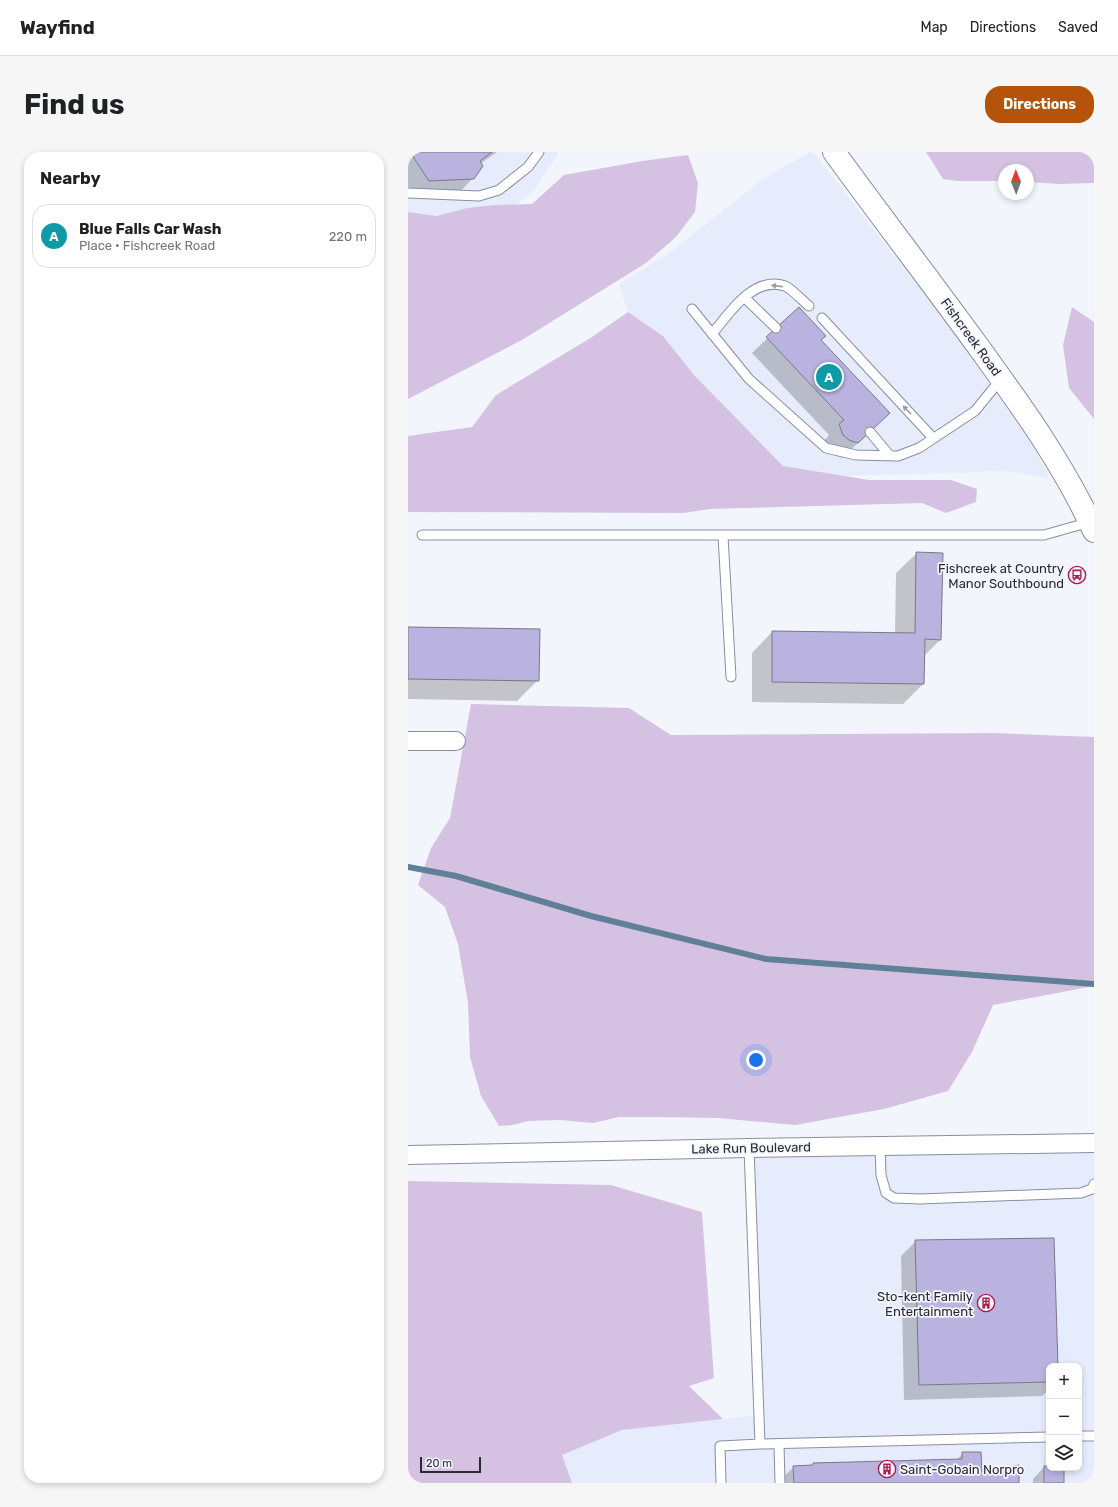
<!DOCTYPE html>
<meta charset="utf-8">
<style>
:root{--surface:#fff;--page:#f6f6f6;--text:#202124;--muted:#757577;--line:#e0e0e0;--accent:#b45309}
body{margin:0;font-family:Rubik,sans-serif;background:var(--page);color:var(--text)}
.controls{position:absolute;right:12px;bottom:12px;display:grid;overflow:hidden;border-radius:8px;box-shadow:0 2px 6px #0003}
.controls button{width:36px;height:36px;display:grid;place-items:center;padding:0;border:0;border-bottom:1px solid var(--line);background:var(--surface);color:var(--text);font:20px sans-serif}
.compass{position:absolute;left:590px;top:12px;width:36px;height:36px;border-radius:50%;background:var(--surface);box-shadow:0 2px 6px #0003;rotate:359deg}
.scale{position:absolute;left:12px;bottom:10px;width:61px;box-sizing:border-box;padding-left:4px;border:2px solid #292a32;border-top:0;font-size:11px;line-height:14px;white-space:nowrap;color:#292a32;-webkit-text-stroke:3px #f3f5fd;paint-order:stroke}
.you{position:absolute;left:348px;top:908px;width:14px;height:14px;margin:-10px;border:3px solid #fff;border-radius:50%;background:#1a73e8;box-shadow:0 0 0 6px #1a73e833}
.badge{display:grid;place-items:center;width:26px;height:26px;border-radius:50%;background:var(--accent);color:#fff;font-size:13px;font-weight:700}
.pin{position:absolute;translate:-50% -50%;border:2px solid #fff;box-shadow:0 1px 4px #0006}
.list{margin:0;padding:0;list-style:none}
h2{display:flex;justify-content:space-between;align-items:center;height:52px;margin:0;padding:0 16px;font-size:17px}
h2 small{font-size:13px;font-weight:400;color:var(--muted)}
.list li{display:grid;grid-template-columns:26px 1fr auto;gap:12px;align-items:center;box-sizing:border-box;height:64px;margin:0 8px 8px;padding:0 8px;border:1px solid var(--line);border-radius:16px}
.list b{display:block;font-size:15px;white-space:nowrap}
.list p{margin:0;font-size:13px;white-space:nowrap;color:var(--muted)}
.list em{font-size:13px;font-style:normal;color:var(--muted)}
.icon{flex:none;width:22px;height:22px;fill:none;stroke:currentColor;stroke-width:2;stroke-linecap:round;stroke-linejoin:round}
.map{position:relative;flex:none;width:686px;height:1331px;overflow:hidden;border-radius:16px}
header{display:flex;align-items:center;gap:24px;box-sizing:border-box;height:56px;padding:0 20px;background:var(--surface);border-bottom:1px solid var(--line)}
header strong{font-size:19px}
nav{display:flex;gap:22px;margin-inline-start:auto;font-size:14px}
.intro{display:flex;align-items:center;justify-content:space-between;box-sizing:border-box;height:96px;padding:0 24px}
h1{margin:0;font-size:28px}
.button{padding:10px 18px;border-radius:16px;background:var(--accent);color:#fff;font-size:14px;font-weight:700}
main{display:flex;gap:24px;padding:0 24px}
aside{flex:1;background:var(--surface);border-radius:16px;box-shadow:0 2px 6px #0003}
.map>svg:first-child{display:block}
.built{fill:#e7ecfc;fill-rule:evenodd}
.green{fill:#d5c2e2}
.shadow{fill:#0003}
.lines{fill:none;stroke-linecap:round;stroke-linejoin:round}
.stream{stroke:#608097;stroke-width:6}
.building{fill:#bab3e0;stroke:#7a7789}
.lane-casing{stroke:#898e9f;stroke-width:11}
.street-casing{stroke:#898e9f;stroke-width:20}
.secondary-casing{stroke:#898e9f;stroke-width:24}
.lane{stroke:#fff;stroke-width:9}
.street{stroke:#fff;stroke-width:18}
.secondary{stroke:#fff;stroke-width:22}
.oneway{fill:#9f9fa3}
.labels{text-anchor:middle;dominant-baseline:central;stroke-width:3.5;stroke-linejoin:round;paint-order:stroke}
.street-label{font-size:13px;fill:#292a32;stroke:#f3f5fd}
.poi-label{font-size:13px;fill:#292a32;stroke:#f3f5fd;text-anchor:end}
</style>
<header>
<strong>Wayfind</strong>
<nav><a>Map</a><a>Directions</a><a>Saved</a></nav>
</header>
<div class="intro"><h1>Find us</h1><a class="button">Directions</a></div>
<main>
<aside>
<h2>Nearby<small></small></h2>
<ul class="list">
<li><span class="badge" style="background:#0f9aa8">A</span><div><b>Blue Falls Car Wash</b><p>Place · Fishcreek Road</p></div><em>220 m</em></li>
</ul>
</aside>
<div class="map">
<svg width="686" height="1331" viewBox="0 0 686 1331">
<rect width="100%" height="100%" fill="#f3f5fd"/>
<path class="built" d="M 0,0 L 151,0 L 123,42 L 84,68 L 0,65 Z
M 402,0 L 405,0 L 577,220 L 625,293 L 642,327 L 602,319 L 436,324 L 375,314 L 286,223 L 255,184 L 220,160 L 211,132 L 261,101 L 355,27 Z
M 686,991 L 686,1331 L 164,1331 L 154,1303 L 214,1278 L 351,1263 L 341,996 ZM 641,1214 L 671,1214 L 671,1316 L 641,1316 Z"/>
<path class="green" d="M 518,0 L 686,0 L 686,31 L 651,32 L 620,30 L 620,18 L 596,18 L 596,29 L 550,29 L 535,27 Z
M 280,3 L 290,31 L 287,60 L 268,85 L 238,111 L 114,188 L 0,247 L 0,60 L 28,64 L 60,56 L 86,53 L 124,52 L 156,23 L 234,9 Z
M 664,155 L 686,170 L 686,267 L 661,236 L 655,193 Z
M 220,160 L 255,184 L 286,223 L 375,314 L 461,328 L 543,328 L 569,337 L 568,350 L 538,361 L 514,351 L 302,357 L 275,361 L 0,360 L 0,284 L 64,275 L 88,243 L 184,185 Z
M 63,552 L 221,556 L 263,583 L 586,581 L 686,585 L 686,834 L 585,853 L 564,900 L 540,939 L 476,957 L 387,973 L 309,966 L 249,965 L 211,965 L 185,971 L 152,968 L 120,969 L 105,973 L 91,974 L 73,944 L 62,905 L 60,851 L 50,792 L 37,755 L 10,733 L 23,696 L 42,666 Z
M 0,1029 L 203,1033 L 294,1060 L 306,1226 L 281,1234 L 315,1267 L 214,1278 L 154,1303 L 164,1331 L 0,1331 Z"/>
<path class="shadow" d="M 0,0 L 89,0 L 72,12 L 65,26 L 50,42 L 6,44 L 0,34 Z
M 391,156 L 466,276 L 434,306 L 426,303 L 420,298 L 417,288 L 421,283 L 344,201 Z
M 509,401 L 532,488 L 516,504 L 515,532 L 495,552 L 344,550 L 344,501 L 364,480 L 487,482 L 488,421 Z
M 0,476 L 130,528 L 109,549 L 0,547 Z
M 508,1089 L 649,1214 L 641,1214 L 641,1237 L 634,1244 L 496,1248 L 493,1104 Z
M 555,1301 L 573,1321 L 610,1331 L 374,1331 L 374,1326 L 386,1315 L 403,1314 L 406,1312 L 548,1309 Z
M 636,1315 L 655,1316 L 655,1331 L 625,1331 L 625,1327 Z"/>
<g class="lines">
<path class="stream" d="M 0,715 L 48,724 L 183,764 L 358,807 L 686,832"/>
</g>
<path class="building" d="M 2,0 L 84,0 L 72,9 L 75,14 L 66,27 L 21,29 Z
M 391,155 L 418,184 L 413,188 L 482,261 L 450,291 L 441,288 L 435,283 L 431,272 L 436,268 L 358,185 Z
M 508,400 L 535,401 L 533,488 L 517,487 L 516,532 L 364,530 L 364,479 L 507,481 Z
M 0,475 L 132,477 L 131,529 L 0,527 Z
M 646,1086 L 650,1214 L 641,1214 L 641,1230 L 511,1233 L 507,1088 Z
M 554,1300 L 573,1300 L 574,1320 L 611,1313 L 611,1331 L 386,1331 L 385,1314 L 405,1313 L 405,1311 L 554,1307 Z
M 636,1314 L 641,1314 L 641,1316 L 656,1316 L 656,1331 L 636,1331 Z"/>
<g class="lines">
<defs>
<path id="lane" d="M 0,41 L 71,44 L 91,38 L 120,15 L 131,0
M 337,146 L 368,176
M 284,157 L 341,227 L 418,296 L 448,303 L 490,304 L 511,296 L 567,259 L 593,227
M 414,166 L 525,286
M 304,182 C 321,162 345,123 377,134 C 384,137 395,149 401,154
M 462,280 L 482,304
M 14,383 L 636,383 L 682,370
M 315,384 L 323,525
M 472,994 L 473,1023 L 478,1041 L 486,1046 L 512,1047 L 673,1041 L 684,1037 L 686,1032
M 341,996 L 352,1292 L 641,1285
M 671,1284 L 686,1284
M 371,1292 L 372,1331
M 313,1331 L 312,1294 L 352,1292"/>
<path id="street" d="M 0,589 L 48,589
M 0,1003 L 341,996 L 686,991"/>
<path id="secondary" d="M 426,0 C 474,66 524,131 572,197 C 614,255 656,313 686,379"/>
</defs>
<use href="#lane" class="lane-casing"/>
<use href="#street" class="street-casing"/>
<use href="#secondary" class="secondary-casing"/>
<use href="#lane" class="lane"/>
<use href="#street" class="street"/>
<use href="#secondary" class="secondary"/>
</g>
<defs><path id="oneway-solid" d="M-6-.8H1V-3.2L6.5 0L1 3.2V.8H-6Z"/></defs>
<g class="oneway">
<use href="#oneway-solid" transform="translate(369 134) rotate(-174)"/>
<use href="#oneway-solid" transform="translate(499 258) rotate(-134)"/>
</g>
<defs>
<symbol id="bus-ring" viewBox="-11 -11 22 22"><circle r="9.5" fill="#f3f5fd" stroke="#ae1c4e" stroke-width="1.5"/><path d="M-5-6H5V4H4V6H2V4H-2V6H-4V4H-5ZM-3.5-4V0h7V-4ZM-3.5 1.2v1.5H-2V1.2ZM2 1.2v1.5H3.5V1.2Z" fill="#ae1c4e"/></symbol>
<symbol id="building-ring" viewBox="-11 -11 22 22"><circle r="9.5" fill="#f3f5fd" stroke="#ae1c4e" stroke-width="1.5"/><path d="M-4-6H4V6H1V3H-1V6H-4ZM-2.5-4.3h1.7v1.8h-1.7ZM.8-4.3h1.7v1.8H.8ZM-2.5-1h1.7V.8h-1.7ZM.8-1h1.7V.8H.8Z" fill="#ae1c4e"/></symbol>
</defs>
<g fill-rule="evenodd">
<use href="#bus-ring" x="659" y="413" width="20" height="20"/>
<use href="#building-ring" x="568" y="1141" width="20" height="20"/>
<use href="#building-ring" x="469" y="1307" width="20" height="20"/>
</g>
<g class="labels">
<g class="street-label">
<text transform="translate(563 185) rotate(54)">Fishcreek Road</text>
<text transform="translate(343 996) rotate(-1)">Lake Run Boulevard</text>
</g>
<g class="poi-label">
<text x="656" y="416">Fishcreek at Country<tspan x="656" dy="15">Manor Southbound</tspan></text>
<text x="565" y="1144">Sto-kent Family<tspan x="565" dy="15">Entertainment</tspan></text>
<text x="492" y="1317" text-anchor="start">Saint-Gobain Norpro</text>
</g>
</g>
</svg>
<div class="controls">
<button>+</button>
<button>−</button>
<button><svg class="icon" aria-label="layers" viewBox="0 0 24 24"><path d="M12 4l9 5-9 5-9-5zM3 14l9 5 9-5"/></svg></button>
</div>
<svg class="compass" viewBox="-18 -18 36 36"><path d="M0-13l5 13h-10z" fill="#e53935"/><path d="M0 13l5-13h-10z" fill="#757577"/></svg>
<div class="scale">20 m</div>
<div class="you"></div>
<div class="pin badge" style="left:421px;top:225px;background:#0f9aa8">A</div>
</div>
</main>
